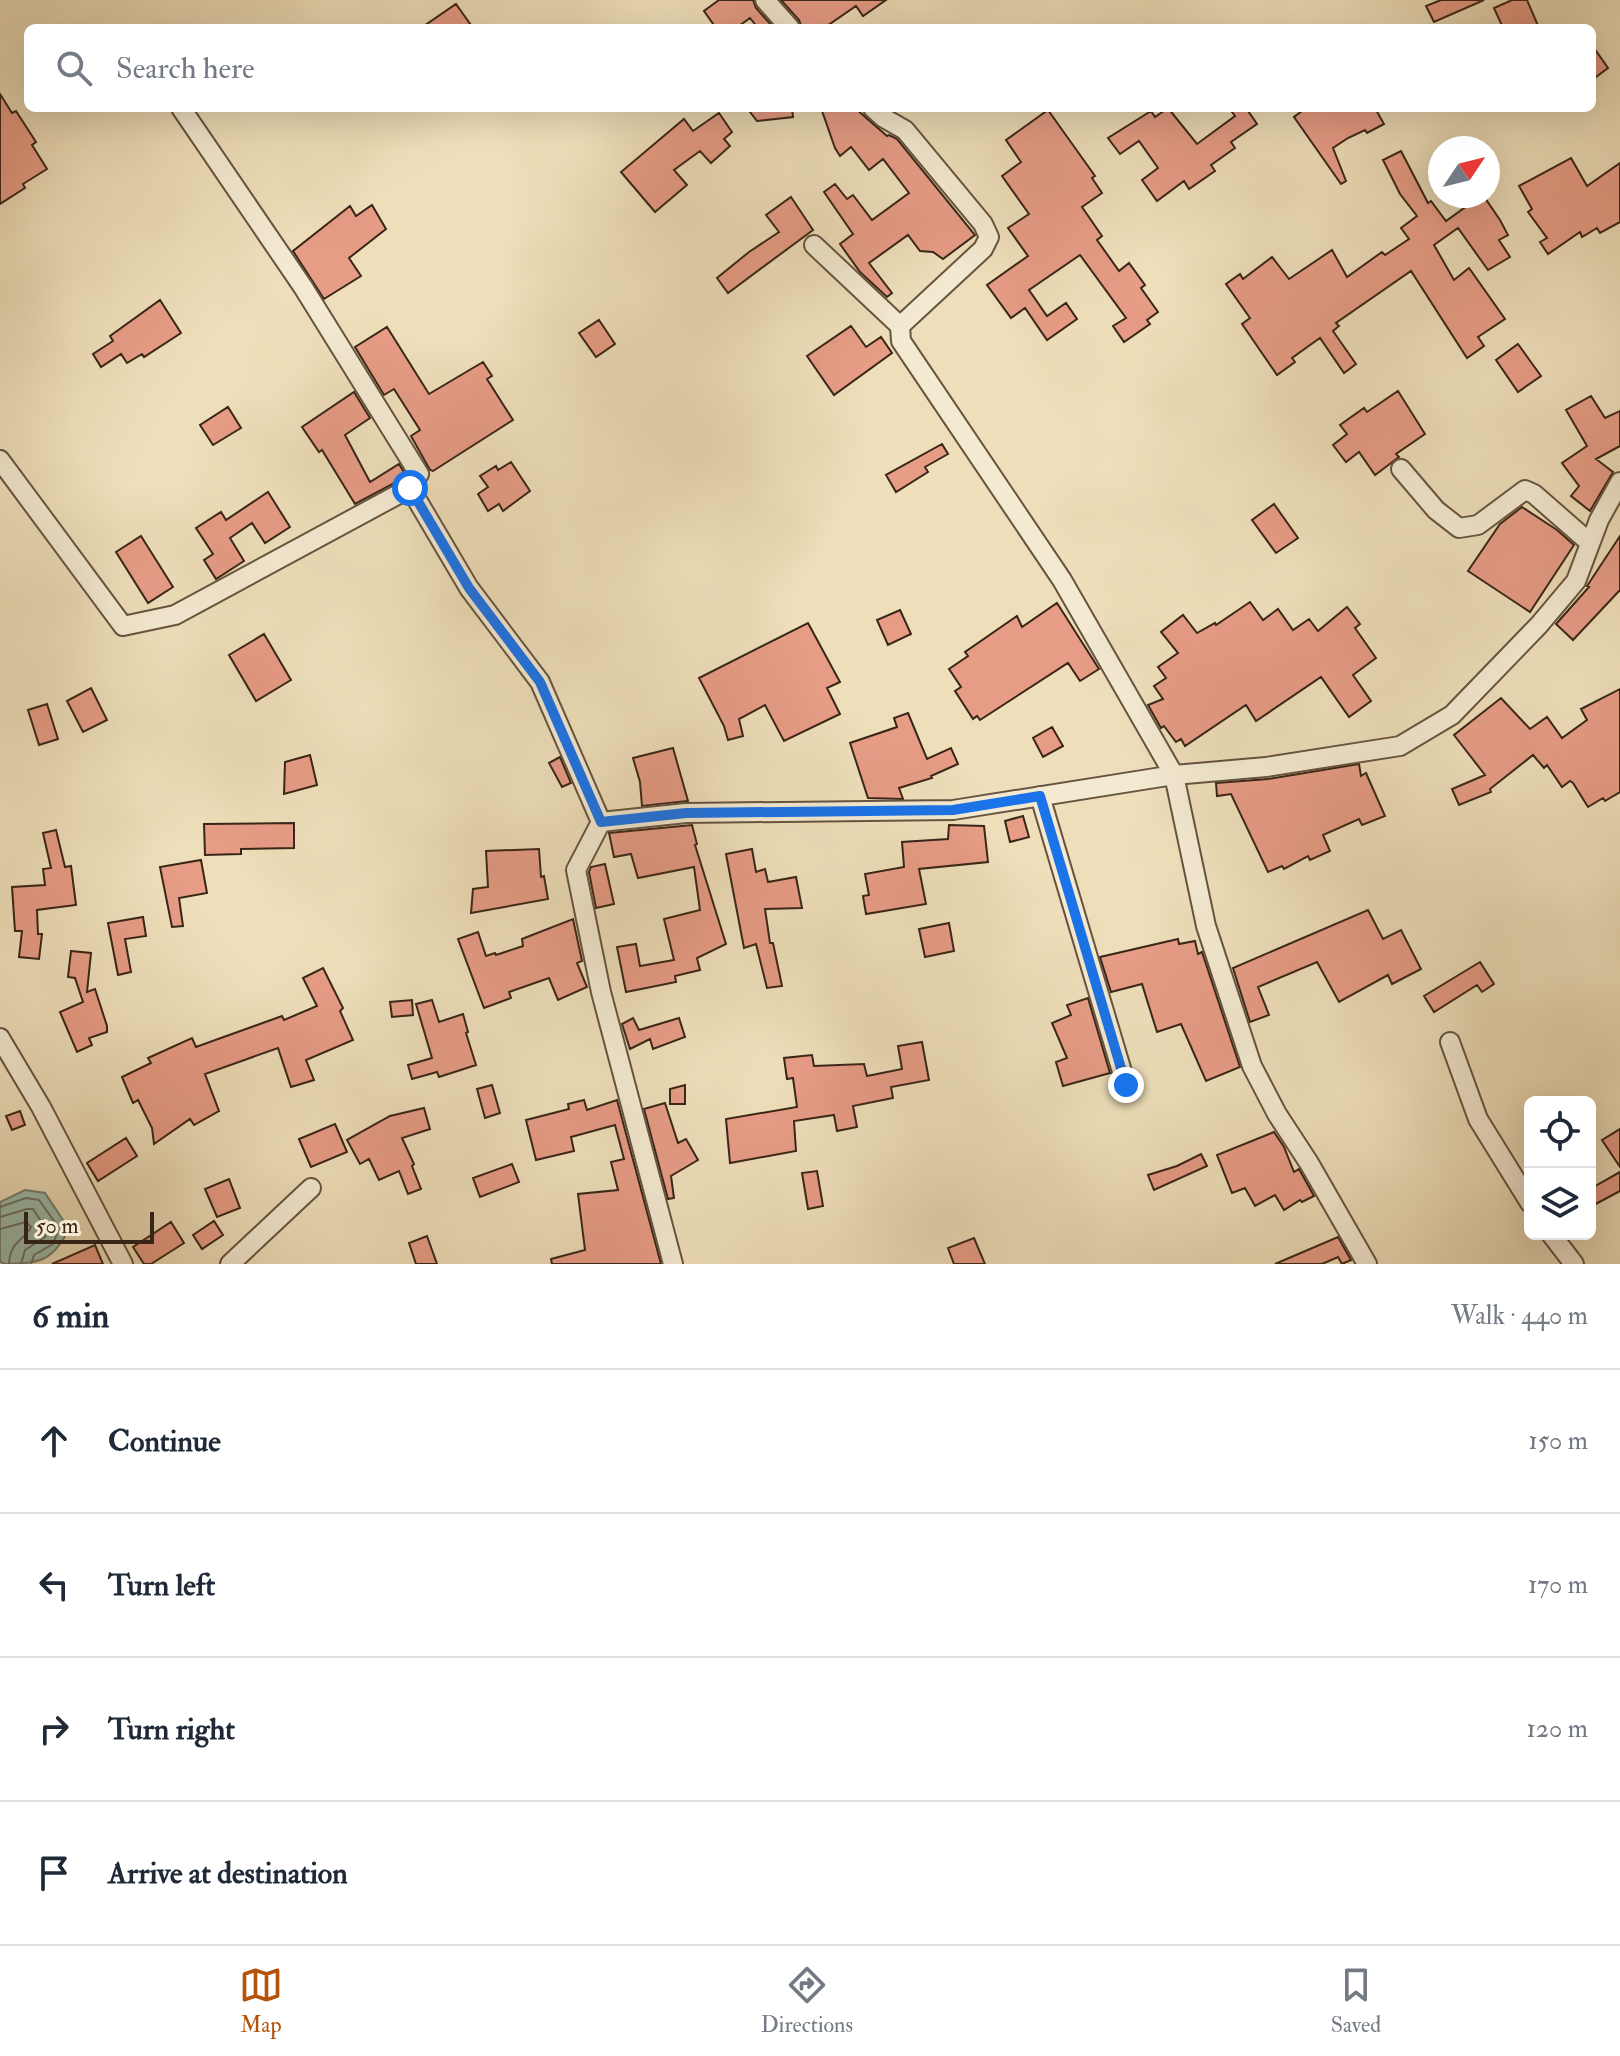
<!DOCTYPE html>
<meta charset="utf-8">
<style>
:root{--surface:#fff;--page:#f2f2f3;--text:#1f2937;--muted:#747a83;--line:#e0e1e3;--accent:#b45309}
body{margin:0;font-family:"IM FELL Double Pica",serif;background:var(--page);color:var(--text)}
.controls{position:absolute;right:24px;bottom:24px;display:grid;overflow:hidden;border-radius:12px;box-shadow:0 8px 32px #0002}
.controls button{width:72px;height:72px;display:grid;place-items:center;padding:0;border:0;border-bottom:2px solid var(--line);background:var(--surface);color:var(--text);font:40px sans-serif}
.compass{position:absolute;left:1428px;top:136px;width:72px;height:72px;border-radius:50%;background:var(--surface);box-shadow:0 8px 32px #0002;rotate:55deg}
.scale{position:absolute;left:24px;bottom:20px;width:130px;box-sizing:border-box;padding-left:8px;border:4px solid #392517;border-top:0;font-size:22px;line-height:28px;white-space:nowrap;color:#392517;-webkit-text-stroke:6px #f4ead2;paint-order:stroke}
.stop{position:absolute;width:24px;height:24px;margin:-18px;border:6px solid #1a73e8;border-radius:50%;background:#fff}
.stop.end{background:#1a73e8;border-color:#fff;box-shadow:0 2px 8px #0008}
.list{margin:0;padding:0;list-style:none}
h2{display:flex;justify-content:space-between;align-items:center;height:104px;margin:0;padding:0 32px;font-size:34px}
h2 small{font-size:26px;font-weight:400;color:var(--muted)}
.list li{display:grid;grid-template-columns:52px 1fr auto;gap:24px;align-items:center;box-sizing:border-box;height:144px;padding:0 32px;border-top:2px solid var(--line)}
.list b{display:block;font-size:30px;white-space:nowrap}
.list em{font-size:26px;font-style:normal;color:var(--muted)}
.icon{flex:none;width:44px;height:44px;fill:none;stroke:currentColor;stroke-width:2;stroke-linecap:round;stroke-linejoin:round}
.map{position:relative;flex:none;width:1620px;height:1264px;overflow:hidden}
.search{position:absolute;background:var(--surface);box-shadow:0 8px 32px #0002;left:24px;right:24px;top:24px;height:88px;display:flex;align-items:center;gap:20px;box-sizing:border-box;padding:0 28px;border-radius:12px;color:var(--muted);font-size:30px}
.sheet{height:680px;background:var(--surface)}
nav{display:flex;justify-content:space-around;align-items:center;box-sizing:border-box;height:112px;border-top:2px solid var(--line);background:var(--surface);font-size:22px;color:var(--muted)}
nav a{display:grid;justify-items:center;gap:4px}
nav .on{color:var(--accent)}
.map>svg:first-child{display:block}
.water{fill:#9abdad;stroke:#738071;stroke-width:2}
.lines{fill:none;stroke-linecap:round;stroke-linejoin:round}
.shore{stroke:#6a7162;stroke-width:2}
.building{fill:#e79c86;stroke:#392517;stroke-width:2}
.minor-casing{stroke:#665440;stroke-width:22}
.minor{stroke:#f4ead2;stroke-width:18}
.route{stroke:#1a73e8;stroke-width:10}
</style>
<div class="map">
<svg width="1620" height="1264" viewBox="0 0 1620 1264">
<rect width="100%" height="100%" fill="#eedfba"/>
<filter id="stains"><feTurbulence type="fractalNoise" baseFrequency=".0025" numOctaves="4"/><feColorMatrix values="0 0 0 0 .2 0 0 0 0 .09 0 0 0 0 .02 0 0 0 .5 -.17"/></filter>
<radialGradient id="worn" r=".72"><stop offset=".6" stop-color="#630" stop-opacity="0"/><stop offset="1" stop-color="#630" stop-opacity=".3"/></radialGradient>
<path class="water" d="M 25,1190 L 45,1193 L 69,1229 C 53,1261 39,1264 5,1264 L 0,1262 L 0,1202 Z"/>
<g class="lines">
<path class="shore" d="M 0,1207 L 26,1198 L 39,1200 L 59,1228 L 53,1244 L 34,1255 L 31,1264
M 0,1217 L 27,1209 L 33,1209 L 47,1230 L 45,1237 L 25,1250 L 21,1264
M 0,1229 L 26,1222 L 31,1227 C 23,1242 10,1241 9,1264"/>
</g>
<path class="building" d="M 719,0 L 753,0 L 756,8 L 774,28 L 758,28 L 750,18 L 736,28 L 716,28 L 704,11 Z
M 781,0 L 886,0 L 863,16 L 856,6 L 824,28 L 802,28 L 799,20 Z
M 1441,0 L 1484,0 L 1434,22 L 1426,6 Z
M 1512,0 L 1527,0 L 1539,28 L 1503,28 L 1494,8 Z
M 456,4 L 473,28 L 421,28 Z
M 1592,45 L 1608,68 L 1592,80 Z
M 0,94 L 12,113 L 16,111 L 36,142 L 32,145 L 47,169 L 23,184 L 25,188 L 0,204 Z
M 747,108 L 792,108 L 793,117 L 757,121 Z
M 821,108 L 855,108 L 887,136 L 889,135 L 897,139 L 975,235 L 943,259 L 933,252 L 920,251 L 908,235 L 869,263 L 892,293 L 887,297 L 860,272 L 840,244 L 853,234 L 824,192 L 835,184 L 847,199 L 853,195 L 872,220 L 909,193 L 883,159 L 869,170 L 851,147 L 840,156 L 835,148 Z
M 1168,108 L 1197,144 L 1235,116 L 1229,108 L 1246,108 L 1257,124 L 1231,142 L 1235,148 L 1211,165 L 1215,171 L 1189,189 L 1184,181 L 1157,201 L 1142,180 L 1158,168 L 1139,141 L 1120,154 L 1108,138 L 1151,111 L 1155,117 Z
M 1306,108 L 1375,108 L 1384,124 L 1367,133 L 1365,130 L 1348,138 L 1333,148 L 1346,181 L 1341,184 L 1294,117 Z
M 1048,110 L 1095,176 L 1092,178 L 1102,193 L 1082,207 L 1102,236 L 1097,240 L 1119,271 L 1129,263 L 1145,285 L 1141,288 L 1158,312 L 1147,320 L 1150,324 L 1124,342 L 1113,326 L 1126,318 L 1080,255 L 1029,290 L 1047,316 L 1066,303 L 1077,319 L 1047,340 L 1025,308 L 1011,318 L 987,285 L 1028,256 L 1008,228 L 1029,214 L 1002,176 L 1021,162 L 1006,140 Z
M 719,113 L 732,132 L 724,139 L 730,146 L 711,163 L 700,151 L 674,170 L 687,185 L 655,212 L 621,172 L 684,119 L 693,131 Z
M 1401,151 L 1428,203 L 1431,201 L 1446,221 L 1474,201 L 1476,204 L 1485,198 L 1500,220 L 1508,235 L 1499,240 L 1510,257 L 1488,270 L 1458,228 L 1434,245 L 1454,280 L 1469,268 L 1505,319 L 1478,337 L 1484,346 L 1467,358 L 1411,271 L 1336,323 L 1339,326 L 1333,331 L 1356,364 L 1344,373 L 1320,338 L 1292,358 L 1295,362 L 1277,375 L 1242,324 L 1250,318 L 1226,284 L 1240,274 L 1243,279 L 1272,257 L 1289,279 L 1332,250 L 1347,277 L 1382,252 L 1385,255 L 1409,239 L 1401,228 L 1417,216 L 1400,194 L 1383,160 Z
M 1571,158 L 1587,186 L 1620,163 L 1620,222 L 1600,233 L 1597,228 L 1582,237 L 1580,232 L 1548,254 L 1540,242 L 1547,238 L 1528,212 L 1532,209 L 1519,186 Z
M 791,197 L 813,230 L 728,293 L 717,278 L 749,252 L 779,232 L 766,215 Z
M 372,205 L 386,229 L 349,258 L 361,276 L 324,299 L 293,251 L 350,206 L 356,216 Z
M 160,300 L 181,333 L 144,357 L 142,354 L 127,363 L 121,354 L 101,367 L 93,354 L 113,341 L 110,336 Z
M 599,320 L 615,344 L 596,357 L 579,333 Z
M 851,326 L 866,347 L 881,337 L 892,353 L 834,395 L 807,356 Z
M 387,327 L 429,394 L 483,362 L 492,376 L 487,379 L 513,420 L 433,471 L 430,470 L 411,436 L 420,430 L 394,389 L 384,395 L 355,347 Z
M 1518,344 L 1541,376 L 1518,392 L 1496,360 Z
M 1398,391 L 1425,434 L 1396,454 L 1399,457 L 1375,475 L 1359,452 L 1346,462 L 1333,445 L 1347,434 L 1340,425 L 1364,408 L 1367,412 Z
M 354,392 L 370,418 L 345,435 L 370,482 L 399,464 L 405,474 L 402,479 L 355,504 L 322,450 L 319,452 L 302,427 Z
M 1591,396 L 1605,418 L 1620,411 L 1620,446 L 1596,459 L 1613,472 L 1590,511 L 1571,496 L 1579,486 L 1562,463 L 1587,446 L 1566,410 Z
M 228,407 L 241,428 L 213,445 L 200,425 Z
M 942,444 L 948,454 L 925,467 L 928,472 L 896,492 L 886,475 Z
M 511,462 L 530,491 L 503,511 L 499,504 L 488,511 L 478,494 L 488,487 L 480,476 L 496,466 L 498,470 Z
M 268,492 L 290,527 L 265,543 L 252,523 L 230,538 L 244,561 L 216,579 L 204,560 L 213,554 L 196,528 L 221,512 L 226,520 Z
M 1274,504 L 1298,538 L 1276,553 L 1252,520 Z
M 1522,507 L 1557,530 L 1574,545 L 1530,612 L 1468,571 L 1500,524 Z
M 141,536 L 173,587 L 148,603 L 116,552 Z
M 1620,536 L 1620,590 L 1573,640 L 1556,624 L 1589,587 L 1587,586 Z
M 1250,602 L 1263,620 L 1278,609 L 1293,630 L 1309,619 L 1318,631 L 1347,607 L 1360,624 L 1355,628 L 1376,658 L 1353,675 L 1371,701 L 1349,717 L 1321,677 L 1256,721 L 1246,705 L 1185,746 L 1181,739 L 1176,742 L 1164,726 L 1161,728 L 1148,705 L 1163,699 L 1154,686 L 1166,678 L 1158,667 L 1178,653 L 1161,632 L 1183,615 L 1197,633 L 1215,623 L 1216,625 Z
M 1057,603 L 1099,669 L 1080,681 L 1068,663 L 980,720 L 977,716 L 973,719 L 955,691 L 961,687 L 949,669 L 968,656 L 965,652 L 1017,616 L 1022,627 Z
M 900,610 L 911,634 L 888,645 L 877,620 Z
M 808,623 L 840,682 L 827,688 L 840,714 L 784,741 L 765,705 L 739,719 L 743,736 L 728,740 L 724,726 L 699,678 Z
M 264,634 L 291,680 L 256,701 L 229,655 Z
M 91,688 L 107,720 L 83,732 L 67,701 Z
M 1620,689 L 1620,792 L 1605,801 L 1603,798 L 1588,807 L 1573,783 L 1570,781 L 1562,787 L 1547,765 L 1544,768 L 1533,755 L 1490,789 L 1491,792 L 1459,805 L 1452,789 L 1485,775 L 1454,735 L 1501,698 L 1530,729 L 1547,717 L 1562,738 L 1587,720 L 1581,709 Z
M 47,704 L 58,739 L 39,745 L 28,710 Z
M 908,713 L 927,759 L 951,748 L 958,764 L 931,776 L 932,778 L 899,788 L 903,799 L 868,798 L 850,743 L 897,727 L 894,718 Z
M 1052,727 L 1063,746 L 1043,757 L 1033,738 Z
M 673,748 L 688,801 L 642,806 L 640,782 L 633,758 Z
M 310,755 L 317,785 L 284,794 L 285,762 Z
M 560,757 L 571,783 L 562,787 L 549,763 Z
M 1359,764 L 1361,776 L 1366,773 L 1385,816 L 1362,825 L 1359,819 L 1323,835 L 1330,851 L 1310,860 L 1308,856 L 1284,869 L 1282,866 L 1268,872 L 1231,794 L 1217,796 L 1216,783 L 1268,779 Z
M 1023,816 L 1029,837 L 1010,842 L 1005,821 Z
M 294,823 L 294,848 L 241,849 L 241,854 L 205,855 L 204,824 Z
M 692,825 L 697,844 L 695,845 L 726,944 L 697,958 L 700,970 L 675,976 L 676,982 L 626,992 L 617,947 L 636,944 L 640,966 L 674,960 L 664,919 L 700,910 L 694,867 L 638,878 L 631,854 L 614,857 L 609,833 Z
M 949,825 L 984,826 L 988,862 L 919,869 L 926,904 L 866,914 L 863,896 L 869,895 L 865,874 L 904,867 L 902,842 L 948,839 Z
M 56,830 L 65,867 L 71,866 L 76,905 L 37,910 L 38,934 L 42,934 L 39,959 L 19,957 L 22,931 L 15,931 L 12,887 L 45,885 L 43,869 L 51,868 L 43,833 Z
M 539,849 L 541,877 L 544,876 L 548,899 L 471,913 L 473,889 L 488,887 L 486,851 Z
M 752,849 L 756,872 L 765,869 L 768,882 L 796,877 L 802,908 L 765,909 L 770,943 L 773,943 L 782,986 L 767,988 L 756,944 L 744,948 L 726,854 Z
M 201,860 L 207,893 L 179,898 L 183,926 L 172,927 L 160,867 Z
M 605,864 L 614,904 L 596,908 L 589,872 L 591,867 Z
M 1368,910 L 1383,939 L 1401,930 L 1421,969 L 1392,984 L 1388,975 L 1339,1002 L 1317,962 L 1258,987 L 1269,1015 L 1250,1022 L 1233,968 Z
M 143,917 L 146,936 L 125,939 L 131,972 L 118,975 L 108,923 Z
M 573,919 L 582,961 L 577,963 L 587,987 L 558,1000 L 549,978 L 509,992 L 511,998 L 484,1008 L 458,939 L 478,932 L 486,956 L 495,953 L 496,955 L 523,946 L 522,939 Z
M 949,923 L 954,951 L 925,957 L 919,929 Z
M 1178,939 L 1179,944 L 1195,941 L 1198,954 L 1202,952 L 1240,1067 L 1206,1081 L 1181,1024 L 1157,1032 L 1142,984 L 1111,992 L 1100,957 Z
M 71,951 L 91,953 L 87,992 L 95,989 L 107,1026 L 107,1032 L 89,1038 L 92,1045 L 77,1052 L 60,1012 L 83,1002 L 75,978 L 68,977 Z
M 1480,962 L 1494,984 L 1482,992 L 1477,985 L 1434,1012 L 1424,996 Z
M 323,968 L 343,1008 L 340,1011 L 353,1040 L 306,1060 L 314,1080 L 291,1087 L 278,1048 L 205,1074 L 219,1111 L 194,1125 L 190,1119 L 154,1144 L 152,1128 L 138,1100 L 133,1103 L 122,1077 L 151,1063 L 148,1058 L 192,1038 L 196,1047 L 282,1016 L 284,1020 L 317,1006 L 303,978 Z
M 1088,998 L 1110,1073 L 1063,1086 L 1056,1062 L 1067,1058 L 1052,1023 L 1071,1015 L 1067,1005 Z
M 412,1000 L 413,1015 L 392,1017 L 390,1002 Z
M 432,1000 L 439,1022 L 463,1014 L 468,1032 L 466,1033 L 476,1065 L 439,1077 L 437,1072 L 412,1079 L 408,1065 L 432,1058 L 416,1004 Z
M 633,1018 L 639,1030 L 679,1018 L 685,1037 L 653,1049 L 650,1039 L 630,1049 L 622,1024 Z
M 922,1042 L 929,1080 L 891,1087 L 893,1098 L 853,1106 L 857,1127 L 837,1131 L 834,1115 L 794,1121 L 796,1151 L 730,1163 L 726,1119 L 797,1107 L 793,1078 L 787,1079 L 784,1058 L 812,1055 L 814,1066 L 864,1064 L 867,1076 L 902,1069 L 898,1046 Z
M 492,1085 L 500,1113 L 485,1118 L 477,1089 Z
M 685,1085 L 685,1104 L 670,1104 L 670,1089 Z
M 584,1100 L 587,1110 L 617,1100 L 661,1264 L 552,1264 L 551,1259 L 585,1250 L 578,1194 L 618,1190 L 611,1162 L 624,1159 L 615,1125 L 571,1137 L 574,1151 L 536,1160 L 526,1120 L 569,1109 L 568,1104 Z
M 665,1103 L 678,1143 L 686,1139 L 698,1160 L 671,1176 L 674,1198 L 668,1199 L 644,1109 Z
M 424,1108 L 430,1129 L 402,1138 L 414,1164 L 412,1166 L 421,1189 L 408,1194 L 399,1171 L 379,1180 L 369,1159 L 360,1164 L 347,1140 L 390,1116 Z
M 20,1111 L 25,1125 L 12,1130 L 6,1116 Z
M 335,1124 L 347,1152 L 311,1167 L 299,1139 Z
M 1620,1129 L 1620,1167 L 1602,1140 Z
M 1274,1132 L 1284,1147 L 1294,1172 L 1299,1169 L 1314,1196 L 1302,1202 L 1300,1200 L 1284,1210 L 1275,1195 L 1255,1206 L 1245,1188 L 1232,1193 L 1217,1155 Z
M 126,1138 L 137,1156 L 98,1181 L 87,1163 Z
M 1201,1154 L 1207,1166 L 1154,1190 L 1148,1175 L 1177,1166 Z
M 512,1164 L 519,1182 L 480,1197 L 473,1178 Z
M 817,1171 L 823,1206 L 808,1209 L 802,1173 Z
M 1620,1172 L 1620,1191 L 1590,1207 L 1590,1189 Z
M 229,1179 L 240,1208 L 217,1217 L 205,1189 Z
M 214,1221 L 223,1235 L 202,1249 L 193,1235 Z
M 171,1222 L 184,1243 L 151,1264 L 144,1264 L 133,1247 Z
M 427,1236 L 437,1264 L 416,1264 L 409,1243 Z
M 1338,1237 L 1351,1260 L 1342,1264 L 1338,1257 L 1322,1264 L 1275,1264 Z
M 974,1238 L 985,1264 L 954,1264 L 948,1248 Z
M 95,1245 L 103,1264 L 52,1264 Z"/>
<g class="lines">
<defs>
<path id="minor" d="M 765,0 L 790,28
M 814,245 L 900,326
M 0,460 L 123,626 L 175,615 L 410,488 L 419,474 L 303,287 L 181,108
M 1401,469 L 1436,510 L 1459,528 L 1478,525 L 1525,490 L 1534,494 L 1590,543
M 410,488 L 469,588 L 540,682 L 601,822
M 1040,796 L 1126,1085
M 601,822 L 686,813 L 953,810 L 1174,775 L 1062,580 L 901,341 L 900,326 L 983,249 L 989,237 L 983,224 L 905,130 L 884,118 L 873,108
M 601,822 L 576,870 L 601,992 L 673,1264
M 0,1038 L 41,1107 L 123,1264
M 1450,1042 L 1478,1119 L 1530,1203
M 1551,1234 L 1574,1264
M 230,1264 L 311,1188
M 1367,1264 L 1309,1163 L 1277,1114 L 1252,1066 L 1206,926 L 1174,775 L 1266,767 L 1400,746 L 1452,715 L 1539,625 L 1576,581 L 1599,520 L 1620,482"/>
</defs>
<use href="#minor" class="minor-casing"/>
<use href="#minor" class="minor"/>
</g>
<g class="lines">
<path class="route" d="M 410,488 L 469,588 L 540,682 L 601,822 L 686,813 L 953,810 L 1040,796 L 1126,1085"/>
</g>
<rect width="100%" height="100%" filter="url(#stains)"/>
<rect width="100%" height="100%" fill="url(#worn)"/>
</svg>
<div class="controls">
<button><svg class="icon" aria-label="locate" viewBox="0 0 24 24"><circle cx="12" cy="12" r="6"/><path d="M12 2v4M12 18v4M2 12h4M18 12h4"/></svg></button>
<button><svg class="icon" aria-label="layers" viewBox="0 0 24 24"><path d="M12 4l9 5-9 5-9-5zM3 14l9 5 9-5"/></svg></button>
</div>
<svg class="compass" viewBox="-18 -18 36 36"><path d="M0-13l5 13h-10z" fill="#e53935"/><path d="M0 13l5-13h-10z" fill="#747a83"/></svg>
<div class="scale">50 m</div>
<div class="stop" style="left:410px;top:488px"></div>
<div class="stop end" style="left:1126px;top:1085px"></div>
<div class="search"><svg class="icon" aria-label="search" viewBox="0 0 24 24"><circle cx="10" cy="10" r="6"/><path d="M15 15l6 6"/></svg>Search here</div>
</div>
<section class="sheet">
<h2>6 min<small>Walk · 440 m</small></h2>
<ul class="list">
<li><svg class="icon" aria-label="ahead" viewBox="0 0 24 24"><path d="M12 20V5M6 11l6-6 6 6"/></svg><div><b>Continue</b></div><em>150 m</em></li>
<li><svg class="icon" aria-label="left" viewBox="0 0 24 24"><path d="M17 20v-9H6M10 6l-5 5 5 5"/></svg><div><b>Turn left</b></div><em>170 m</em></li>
<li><svg class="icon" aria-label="right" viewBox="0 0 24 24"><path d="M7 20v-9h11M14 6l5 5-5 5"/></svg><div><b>Turn right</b></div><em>120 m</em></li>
<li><svg class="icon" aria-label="arrive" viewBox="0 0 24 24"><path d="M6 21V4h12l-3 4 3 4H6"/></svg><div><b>Arrive at destination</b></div></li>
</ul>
</section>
<nav>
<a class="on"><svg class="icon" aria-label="map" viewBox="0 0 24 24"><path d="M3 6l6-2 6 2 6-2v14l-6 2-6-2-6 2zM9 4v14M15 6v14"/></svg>Map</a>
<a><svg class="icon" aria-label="directions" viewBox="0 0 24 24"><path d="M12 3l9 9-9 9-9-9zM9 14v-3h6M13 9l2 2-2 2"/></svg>Directions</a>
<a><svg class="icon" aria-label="saved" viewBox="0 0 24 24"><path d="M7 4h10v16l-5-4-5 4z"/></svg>Saved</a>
</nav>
